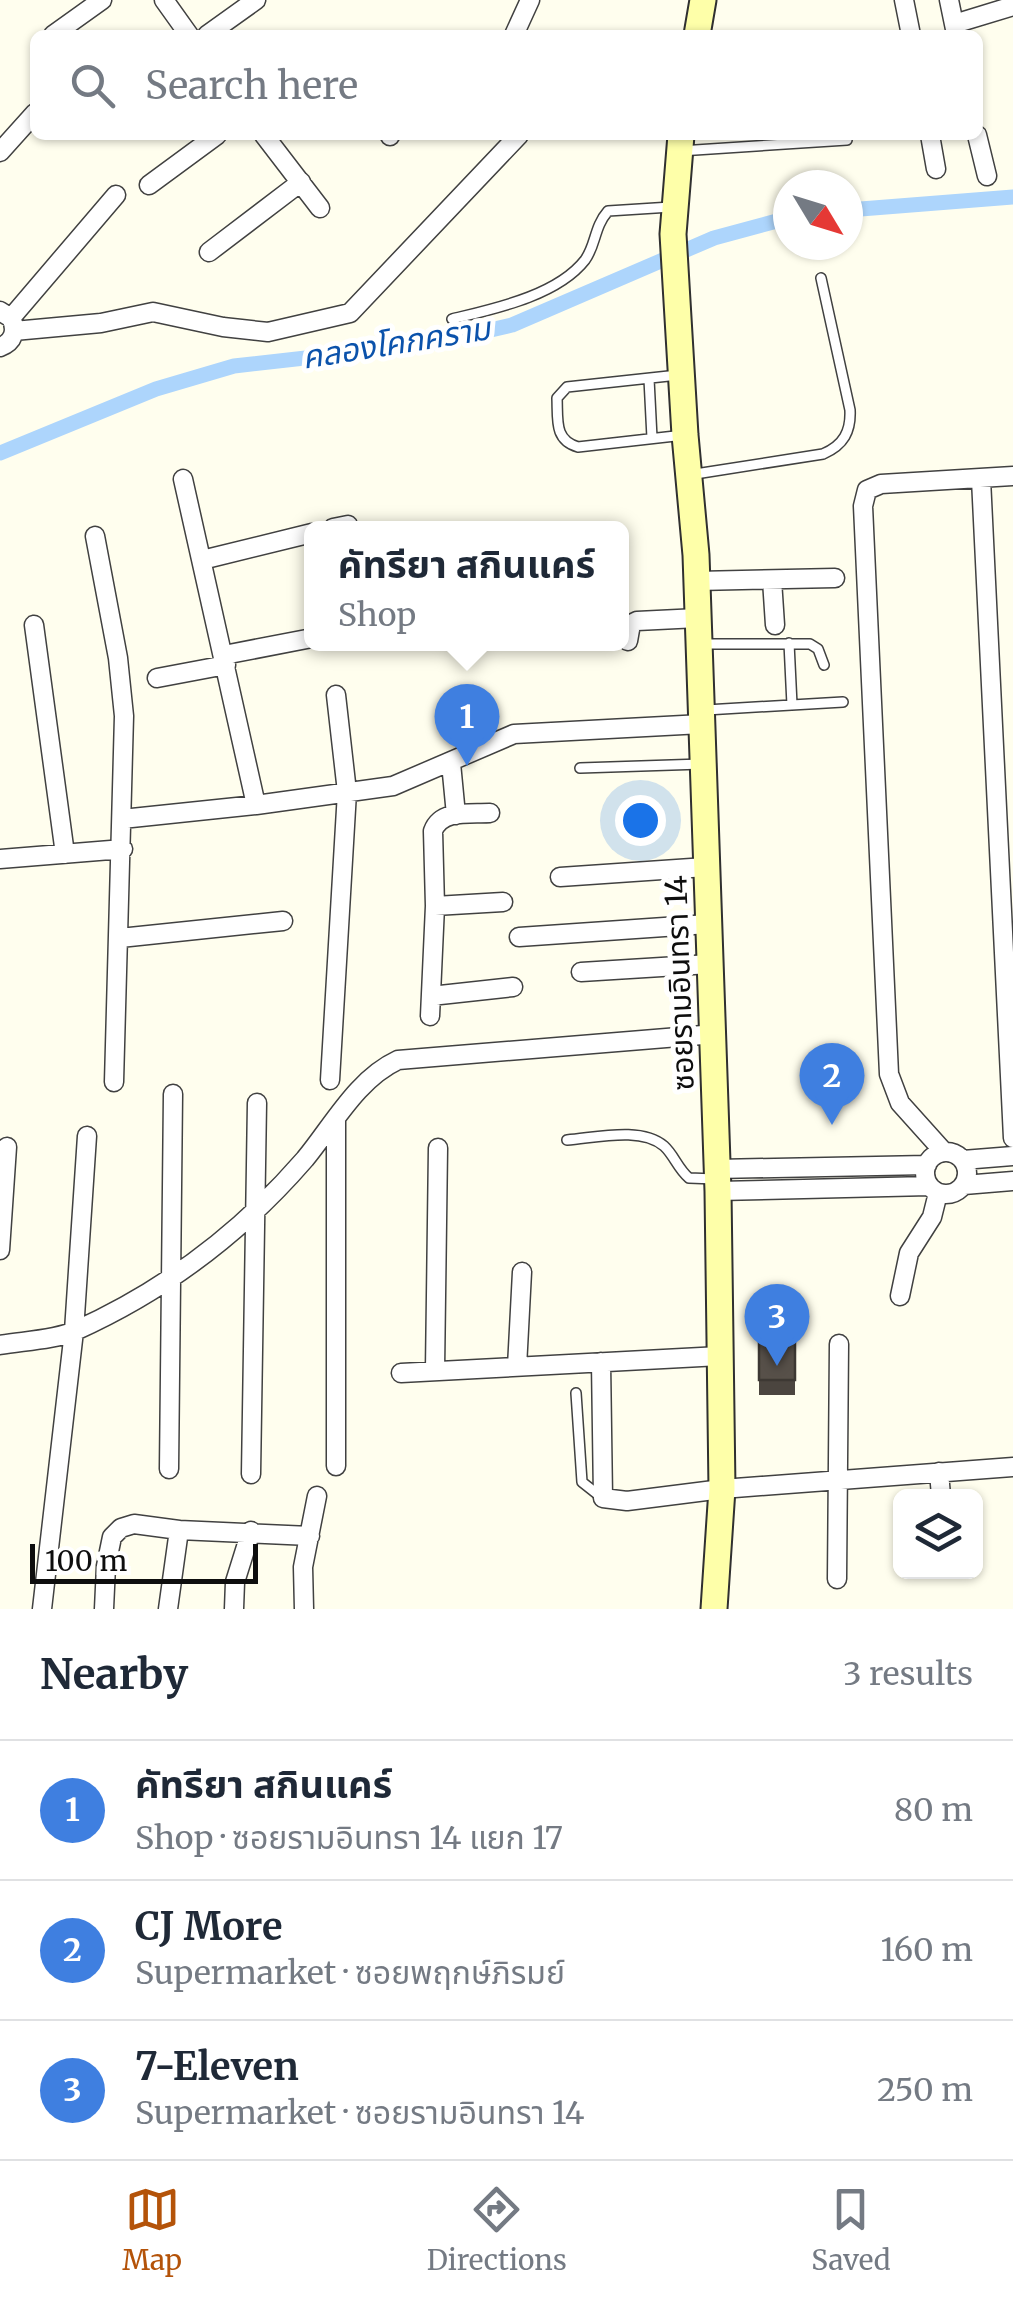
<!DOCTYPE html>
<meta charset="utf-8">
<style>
:root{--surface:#fff;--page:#f6f6f7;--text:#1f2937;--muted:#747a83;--line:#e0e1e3;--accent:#b45309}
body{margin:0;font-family:Merriweather,"Noto Sans Thai",serif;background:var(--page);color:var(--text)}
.controls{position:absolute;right:30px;bottom:30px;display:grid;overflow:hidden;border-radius:15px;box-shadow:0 2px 8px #0004}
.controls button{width:90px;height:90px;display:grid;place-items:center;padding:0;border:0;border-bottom:2px solid var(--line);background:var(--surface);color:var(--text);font:50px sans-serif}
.compass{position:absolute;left:773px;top:170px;width:90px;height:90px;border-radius:50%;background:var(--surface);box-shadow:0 2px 8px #0004;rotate:128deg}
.scale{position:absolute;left:30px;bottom:25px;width:228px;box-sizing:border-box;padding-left:10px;border:5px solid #0e0e0e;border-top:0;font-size:28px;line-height:35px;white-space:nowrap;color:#0e0e0e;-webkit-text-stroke:8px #fff;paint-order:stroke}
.you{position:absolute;left:640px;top:820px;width:35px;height:35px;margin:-25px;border:8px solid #fff;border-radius:50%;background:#1a73e8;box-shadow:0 0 0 15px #1a73e833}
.badge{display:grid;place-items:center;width:65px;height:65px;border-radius:50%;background:var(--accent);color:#fff;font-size:32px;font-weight:700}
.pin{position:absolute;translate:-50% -82px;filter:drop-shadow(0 2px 5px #0008)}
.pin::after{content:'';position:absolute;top:52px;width:35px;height:30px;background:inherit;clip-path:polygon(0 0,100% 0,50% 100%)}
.popup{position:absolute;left:304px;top:521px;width:325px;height:130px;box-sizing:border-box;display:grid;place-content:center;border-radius:15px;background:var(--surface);filter:drop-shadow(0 2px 8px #0005);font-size:32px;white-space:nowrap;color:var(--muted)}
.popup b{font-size:38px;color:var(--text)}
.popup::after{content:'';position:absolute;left:50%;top:100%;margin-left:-20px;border:20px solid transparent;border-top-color:var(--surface)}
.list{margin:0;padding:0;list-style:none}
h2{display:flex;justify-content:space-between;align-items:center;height:130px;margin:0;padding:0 40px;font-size:42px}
h2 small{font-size:32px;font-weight:400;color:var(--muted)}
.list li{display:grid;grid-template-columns:65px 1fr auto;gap:30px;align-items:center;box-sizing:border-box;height:140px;padding:0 40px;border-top:2px solid var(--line)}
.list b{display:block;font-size:38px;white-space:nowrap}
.list p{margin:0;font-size:32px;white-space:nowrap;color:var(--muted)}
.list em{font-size:32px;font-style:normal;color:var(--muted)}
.icon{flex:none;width:55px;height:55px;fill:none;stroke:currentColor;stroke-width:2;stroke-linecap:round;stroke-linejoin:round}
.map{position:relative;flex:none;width:1013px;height:1609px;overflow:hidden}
.search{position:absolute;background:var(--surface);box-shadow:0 2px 8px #0004;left:30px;right:30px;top:30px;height:110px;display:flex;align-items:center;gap:25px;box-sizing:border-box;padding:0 35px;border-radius:15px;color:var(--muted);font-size:38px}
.sheet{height:550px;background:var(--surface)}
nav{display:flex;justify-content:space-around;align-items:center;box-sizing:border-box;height:140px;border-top:2px solid var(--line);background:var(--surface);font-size:28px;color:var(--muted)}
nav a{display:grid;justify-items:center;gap:5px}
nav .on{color:var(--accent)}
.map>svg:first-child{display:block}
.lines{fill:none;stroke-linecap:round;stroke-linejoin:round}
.canal{stroke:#add5fc;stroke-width:15}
.lane-casing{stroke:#414141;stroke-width:12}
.street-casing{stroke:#414141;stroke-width:21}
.secondary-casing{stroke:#303030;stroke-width:29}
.lane{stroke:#fff;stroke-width:9}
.street{stroke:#fff;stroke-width:18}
.secondary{stroke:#feffa9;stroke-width:25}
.wall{fill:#4b453f}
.building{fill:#575049;stroke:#3d3833;stroke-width:2.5}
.labels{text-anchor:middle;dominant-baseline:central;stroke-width:10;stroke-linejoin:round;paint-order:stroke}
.street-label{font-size:30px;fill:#0e0e0e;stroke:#fff}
.water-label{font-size:32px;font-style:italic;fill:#0b52ab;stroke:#fff}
</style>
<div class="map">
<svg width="1013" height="1609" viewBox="0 0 1013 1609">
<rect width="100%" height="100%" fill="#fffeee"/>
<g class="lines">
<path class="canal" d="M 848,210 L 1013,197
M 0,453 L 156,389 L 234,366 L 430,344 L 512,325 L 714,238 L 788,218"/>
<defs>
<path id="lane" d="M 680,151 L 847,140
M 452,319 C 493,309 557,296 585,260 C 596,245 594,227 608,211 L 671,207
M 678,375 L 567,387 L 557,398 C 558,420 554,440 578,447 L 684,435
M 649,379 L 652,438
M 689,475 L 823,454 C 844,445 851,431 850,410 L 821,278
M 789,643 L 792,705
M 700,644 L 810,644 L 818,649 L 824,665
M 706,710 L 843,702
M 580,768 L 702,764
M 567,1140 C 595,1138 641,1126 664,1146 C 674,1155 678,1169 689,1178 L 715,1179
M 576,1393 L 582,1482 L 601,1497"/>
<path id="street" d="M 164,0 L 189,35
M 904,0 L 911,35
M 949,0 L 956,34
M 954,24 L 1013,6
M 53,35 L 102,0
M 207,35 L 256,0
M 514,35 L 530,0
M 264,135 L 320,208
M 390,135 L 390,136
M 930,135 L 936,169
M 977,135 L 987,176
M 0,152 L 35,113
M 149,185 L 217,135
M 209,252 L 301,182
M 0,311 L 11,318 C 17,330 14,342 0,347
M 11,318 L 116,195
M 14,331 L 101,323 L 153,312 L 223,327 L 268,332 L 350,313 L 519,135
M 183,479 L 256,805
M 981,479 L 1013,1138
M 333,528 L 348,525
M 95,536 L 118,658 L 124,716 L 114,1082
M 202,560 L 312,533
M 772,580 L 775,625
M 697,581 L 835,578
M 34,625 L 65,854
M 628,641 L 631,624 L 637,621 L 698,618
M 224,655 L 312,638
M 157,678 L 226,665
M 451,763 L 456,815
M 122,819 L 256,805 L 393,786 L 514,734 L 702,724
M 0,859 L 123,849
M 560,877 L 706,867
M 435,906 L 503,902
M 519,937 L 708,924
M 120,938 L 283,921
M 581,972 L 710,964
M 431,996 L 513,987
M 430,1016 L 435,906 L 433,831 C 441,809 470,814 490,813
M 330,1080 L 347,792 L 336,695
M 944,1152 L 900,1103 L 889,1074 L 863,506 L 867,490 L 881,484 L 1013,476
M925 1173a21 21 0 1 1 42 0a21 21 0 1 1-42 0Z
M 963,1160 L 1013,1156
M 717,1169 L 927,1165
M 964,1185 L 1013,1181
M 718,1191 L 929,1186
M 0,1250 L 7,1147
M 900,1296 L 909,1253 L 932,1217 L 938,1193
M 0,1345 C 23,1341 54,1340 75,1331 C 164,1291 241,1233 305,1159 C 333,1125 357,1079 398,1060 L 715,1034
M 601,1362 L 603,1498 L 627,1501 L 722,1489 L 1013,1467
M 517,1367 L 522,1272
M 435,1370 L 438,1148
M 401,1373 L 720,1356
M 336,1466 L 336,1121
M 169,1469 L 173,1094
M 939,1472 L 941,1496
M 251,1474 L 257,1103
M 837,1579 L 839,1344
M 42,1609 L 74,1331 L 87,1136
M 104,1609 L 106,1566 L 112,1537 L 121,1528 L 134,1524 L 179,1530 L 310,1536
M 168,1609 L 179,1530
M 234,1609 L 235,1582 L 251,1531
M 304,1609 L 303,1567 L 317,1496"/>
<path id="secondary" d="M 697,35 L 703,0
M 681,135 L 673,234 L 685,435 L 696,555 L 718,1191 L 722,1489 L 714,1609"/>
</defs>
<use href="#lane" class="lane-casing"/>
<use href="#street" class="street-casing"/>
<use href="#secondary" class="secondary-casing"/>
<use href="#lane" class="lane"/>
<use href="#street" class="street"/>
<use href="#secondary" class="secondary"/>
</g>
<path class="wall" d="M 795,1321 L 795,1395 L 759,1395 L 759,1322 Z"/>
<path class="building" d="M 795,1321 L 795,1380 L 759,1380 L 759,1322 Z"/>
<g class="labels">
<g class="street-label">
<text transform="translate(679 983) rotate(-92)">ซอยรามอินทรา 14</text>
</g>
<g class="water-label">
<text transform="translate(396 343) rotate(-9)">คลองโคกคราม</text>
</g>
</g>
</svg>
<div class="controls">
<button><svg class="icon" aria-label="layers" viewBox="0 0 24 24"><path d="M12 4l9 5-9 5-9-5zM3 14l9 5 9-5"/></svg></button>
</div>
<svg class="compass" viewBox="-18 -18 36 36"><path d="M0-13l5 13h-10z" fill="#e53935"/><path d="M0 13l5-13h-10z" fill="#747a83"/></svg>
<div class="scale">100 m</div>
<div class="you"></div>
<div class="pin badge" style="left:467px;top:766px;background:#3f7fe0">1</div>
<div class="popup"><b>คัทรียา สกินแคร์</b>Shop</div>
<div class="pin badge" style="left:832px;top:1125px;background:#3f7fe0">2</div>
<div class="pin badge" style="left:777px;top:1366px;background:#3f7fe0">3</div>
<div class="search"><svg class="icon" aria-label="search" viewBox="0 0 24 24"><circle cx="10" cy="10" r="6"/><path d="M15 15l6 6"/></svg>Search here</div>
</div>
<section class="sheet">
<h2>Nearby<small>3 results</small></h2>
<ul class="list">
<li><span class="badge" style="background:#3f7fe0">1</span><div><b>คัทรียา สกินแคร์</b><p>Shop · ซอยรามอินทรา 14 แยก 17</p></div><em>80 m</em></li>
<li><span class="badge" style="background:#3f7fe0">2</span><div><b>CJ More</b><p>Supermarket · ซอยพฤกษ์ภิรมย์</p></div><em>160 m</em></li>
<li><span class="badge" style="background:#3f7fe0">3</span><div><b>7-Eleven</b><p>Supermarket · ซอยรามอินทรา 14</p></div><em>250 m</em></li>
</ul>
</section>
<nav>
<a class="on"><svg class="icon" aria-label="map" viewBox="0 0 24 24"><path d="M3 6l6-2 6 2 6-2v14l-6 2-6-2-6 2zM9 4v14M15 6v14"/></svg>Map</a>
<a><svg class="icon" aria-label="directions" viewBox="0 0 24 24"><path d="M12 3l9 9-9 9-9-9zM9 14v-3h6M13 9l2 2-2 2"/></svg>Directions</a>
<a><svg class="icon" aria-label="saved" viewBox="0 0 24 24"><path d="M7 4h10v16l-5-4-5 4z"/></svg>Saved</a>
</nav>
